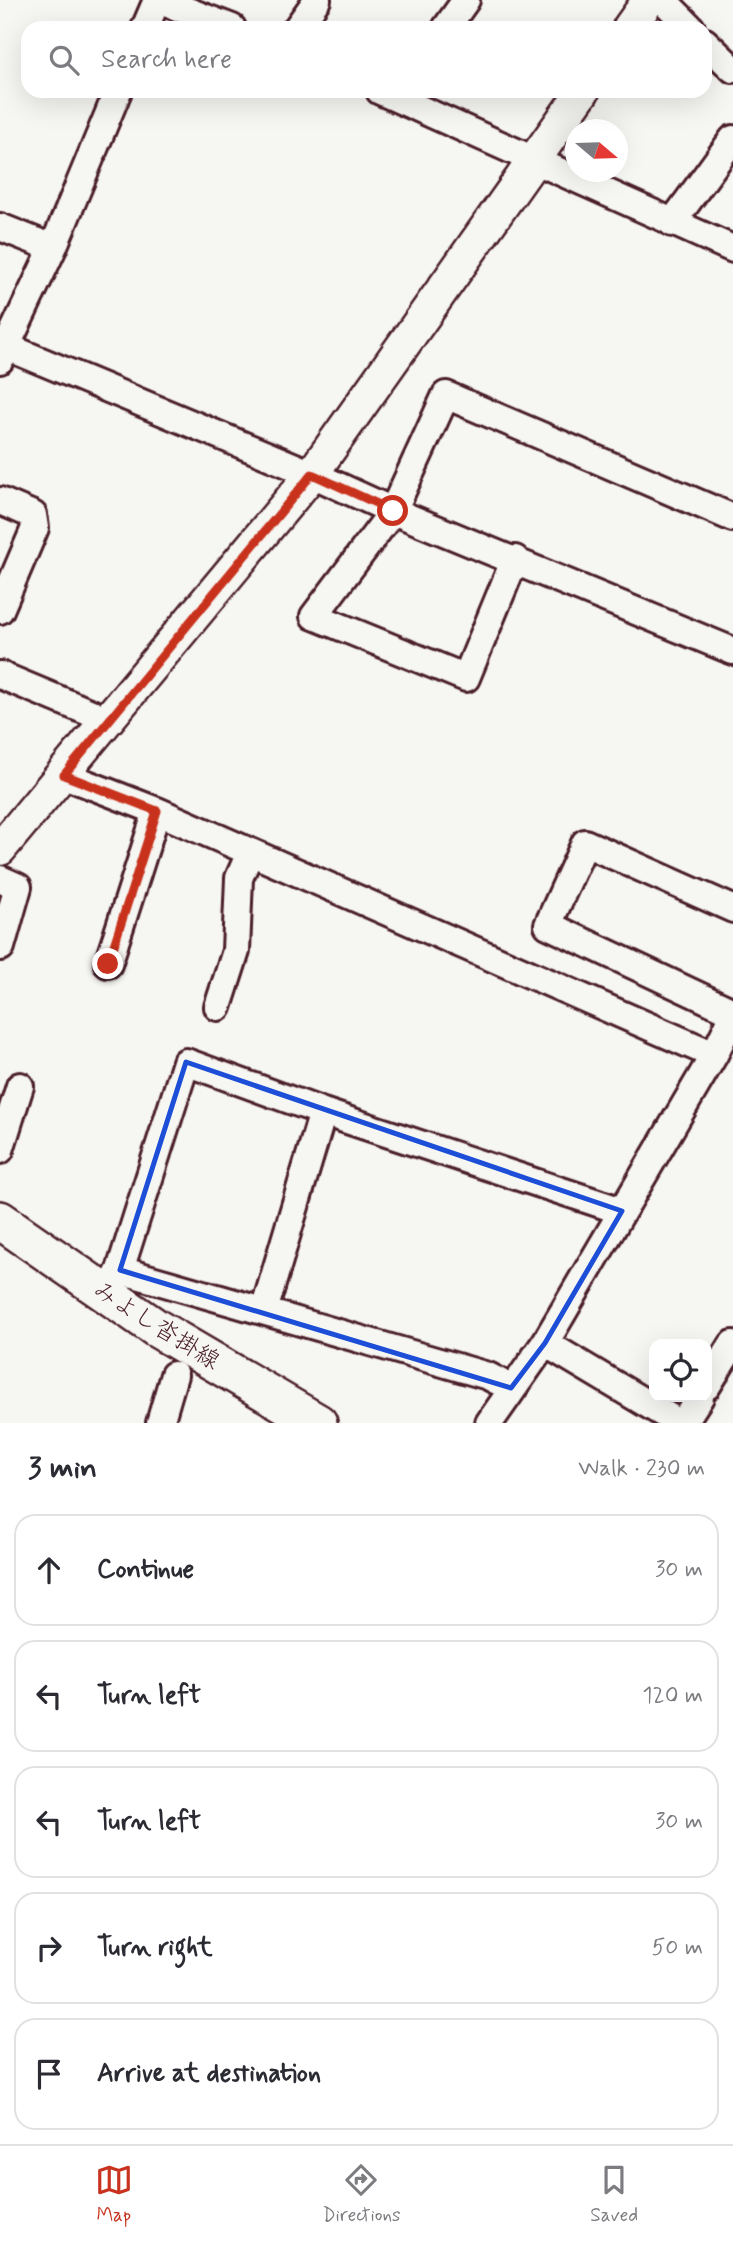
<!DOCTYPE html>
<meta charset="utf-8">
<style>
:root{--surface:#fff;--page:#f2f2f3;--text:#2b2b33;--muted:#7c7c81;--line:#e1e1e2;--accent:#c8321e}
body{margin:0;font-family:Mynerve,"Klee One",sans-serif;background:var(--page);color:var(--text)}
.controls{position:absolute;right:21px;bottom:21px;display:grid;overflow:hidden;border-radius:14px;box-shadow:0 7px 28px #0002}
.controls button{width:63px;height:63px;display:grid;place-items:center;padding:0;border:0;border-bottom:2px solid var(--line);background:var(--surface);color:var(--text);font:35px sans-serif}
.compass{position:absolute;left:565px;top:119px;width:63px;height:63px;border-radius:50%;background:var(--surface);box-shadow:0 7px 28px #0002;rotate:109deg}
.stop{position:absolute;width:21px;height:21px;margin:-16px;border:5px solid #c8321e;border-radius:50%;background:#fff}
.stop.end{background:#c8321e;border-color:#fff;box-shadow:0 2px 7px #0008}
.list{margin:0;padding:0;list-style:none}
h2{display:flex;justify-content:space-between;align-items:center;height:91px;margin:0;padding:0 28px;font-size:30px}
h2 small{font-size:23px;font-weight:400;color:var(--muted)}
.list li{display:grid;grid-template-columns:46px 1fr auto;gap:21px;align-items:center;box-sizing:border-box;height:112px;margin:0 14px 14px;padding:0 14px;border:2px solid var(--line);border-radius:21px}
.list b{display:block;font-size:26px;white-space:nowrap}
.list em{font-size:23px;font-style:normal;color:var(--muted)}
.icon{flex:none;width:38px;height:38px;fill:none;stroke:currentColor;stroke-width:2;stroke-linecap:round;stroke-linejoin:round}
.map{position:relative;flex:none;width:733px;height:1423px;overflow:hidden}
.search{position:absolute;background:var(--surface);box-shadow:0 7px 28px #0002;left:21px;right:21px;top:21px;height:77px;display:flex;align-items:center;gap:18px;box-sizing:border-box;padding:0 24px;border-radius:21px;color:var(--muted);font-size:26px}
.sheet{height:721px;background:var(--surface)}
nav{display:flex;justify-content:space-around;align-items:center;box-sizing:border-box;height:98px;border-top:2px solid var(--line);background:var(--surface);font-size:19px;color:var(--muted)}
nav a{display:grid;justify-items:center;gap:4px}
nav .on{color:var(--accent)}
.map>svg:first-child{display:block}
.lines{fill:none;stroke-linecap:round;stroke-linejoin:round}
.minor-casing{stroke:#4a1f2b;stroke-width:32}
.tertiary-casing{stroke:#4a1f2b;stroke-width:37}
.secondary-casing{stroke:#4a1f2b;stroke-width:42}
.minor{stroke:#f6f6f2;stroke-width:26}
.tertiary{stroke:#f6f6f2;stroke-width:32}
.secondary{stroke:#f6f6f2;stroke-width:37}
.route{stroke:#c8321e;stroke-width:9}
.marked{fill:none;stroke:#1d4ed8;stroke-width:5;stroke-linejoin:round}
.labels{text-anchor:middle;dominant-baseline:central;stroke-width:5;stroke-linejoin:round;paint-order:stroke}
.street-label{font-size:24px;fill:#4a1f2b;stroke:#f6f6f2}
</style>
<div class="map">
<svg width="733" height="1423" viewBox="0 0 733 1423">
<rect width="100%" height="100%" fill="#f6f6f2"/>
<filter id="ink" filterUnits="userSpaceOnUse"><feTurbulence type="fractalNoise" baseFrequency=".0143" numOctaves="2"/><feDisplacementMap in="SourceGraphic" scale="14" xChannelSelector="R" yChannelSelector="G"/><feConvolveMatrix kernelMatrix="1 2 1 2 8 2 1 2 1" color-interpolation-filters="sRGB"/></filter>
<g filter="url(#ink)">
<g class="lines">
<defs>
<path id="minor" d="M 159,0 L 232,28
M 663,0 L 691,28
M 145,28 L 157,0
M 297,28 L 317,0
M 446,28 L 466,0
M 705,42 L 733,69
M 380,91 L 733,249
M 672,223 L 733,139
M 0,227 L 53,248
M 0,347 L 5,346 L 312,474 L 393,511 L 733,651
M 0,360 L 53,248 L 118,91
M 0,501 L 33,515 L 35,528 L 0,610
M 515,559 L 466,678 L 314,616 L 393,511 L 446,395 L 733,518
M 0,675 L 108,720
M 64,775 L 157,811 L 714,1055
M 0,879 L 18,887 L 1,947
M 733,909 L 585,843 L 548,925 L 733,1012
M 108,964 L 157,811
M 218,1007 L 236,951 L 239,878 L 250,853
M 0,1150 L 20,1086
M 120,1270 L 488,1376 L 511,1388
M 107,1296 L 120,1270 L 186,1062 L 323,1112 L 622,1211
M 264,1311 L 323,1112
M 545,1343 L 679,1423
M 707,1386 L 733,1344
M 160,1423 L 174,1375
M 489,1423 L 545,1343 L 714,1055 L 733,1016
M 683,1423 L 700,1397"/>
<path id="tertiary" d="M 629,28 L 649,0
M 0,849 L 312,474 L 583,91"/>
<path id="secondary" d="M 0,1220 L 156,1328 L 318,1423"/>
</defs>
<use href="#minor" class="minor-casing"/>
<use href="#tertiary" class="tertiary-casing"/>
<use href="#secondary" class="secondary-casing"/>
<use href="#minor" class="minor"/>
<use href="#tertiary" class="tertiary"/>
<use href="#secondary" class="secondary"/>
</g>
</g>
<g class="lines" filter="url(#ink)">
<path class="route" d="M 108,964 L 157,811 L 64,775 L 312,474 L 393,511"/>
</g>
<path class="marked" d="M 186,1062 L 622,1211 L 545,1343 L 511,1388 L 120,1270 Z"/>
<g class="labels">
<g class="street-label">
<text transform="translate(156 1326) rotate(32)">みよし沓掛線</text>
</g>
</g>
</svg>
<div class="controls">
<button><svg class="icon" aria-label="locate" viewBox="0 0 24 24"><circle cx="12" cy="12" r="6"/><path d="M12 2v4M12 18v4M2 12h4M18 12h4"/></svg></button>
</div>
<svg class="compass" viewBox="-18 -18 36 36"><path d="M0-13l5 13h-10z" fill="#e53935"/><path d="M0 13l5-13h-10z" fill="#7c7c81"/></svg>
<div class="stop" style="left:393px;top:511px"></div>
<div class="stop end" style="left:108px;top:964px"></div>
<div class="search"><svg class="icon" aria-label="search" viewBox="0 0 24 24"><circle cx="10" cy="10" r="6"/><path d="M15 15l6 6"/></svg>Search here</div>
</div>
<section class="sheet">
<h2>3 min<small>Walk · 230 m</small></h2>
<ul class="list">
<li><svg class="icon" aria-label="ahead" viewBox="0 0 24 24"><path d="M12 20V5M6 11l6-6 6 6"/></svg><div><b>Continue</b></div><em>30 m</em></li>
<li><svg class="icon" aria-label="left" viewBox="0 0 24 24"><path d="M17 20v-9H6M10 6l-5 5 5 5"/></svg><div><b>Turn left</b></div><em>120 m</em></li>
<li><svg class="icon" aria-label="left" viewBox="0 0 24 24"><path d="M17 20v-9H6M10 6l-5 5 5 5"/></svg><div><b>Turn left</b></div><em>30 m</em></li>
<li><svg class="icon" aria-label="right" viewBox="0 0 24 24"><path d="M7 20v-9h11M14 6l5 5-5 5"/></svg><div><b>Turn right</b></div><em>50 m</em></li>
<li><svg class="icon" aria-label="arrive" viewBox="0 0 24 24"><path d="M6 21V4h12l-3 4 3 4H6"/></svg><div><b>Arrive at destination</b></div></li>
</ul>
</section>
<nav>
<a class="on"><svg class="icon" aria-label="map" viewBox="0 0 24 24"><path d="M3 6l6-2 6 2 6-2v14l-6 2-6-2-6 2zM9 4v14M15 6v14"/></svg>Map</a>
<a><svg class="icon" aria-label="directions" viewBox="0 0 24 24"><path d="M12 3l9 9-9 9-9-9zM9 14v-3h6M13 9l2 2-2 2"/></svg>Directions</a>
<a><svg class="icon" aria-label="saved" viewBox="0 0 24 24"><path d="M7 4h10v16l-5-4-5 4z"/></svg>Saved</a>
</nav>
